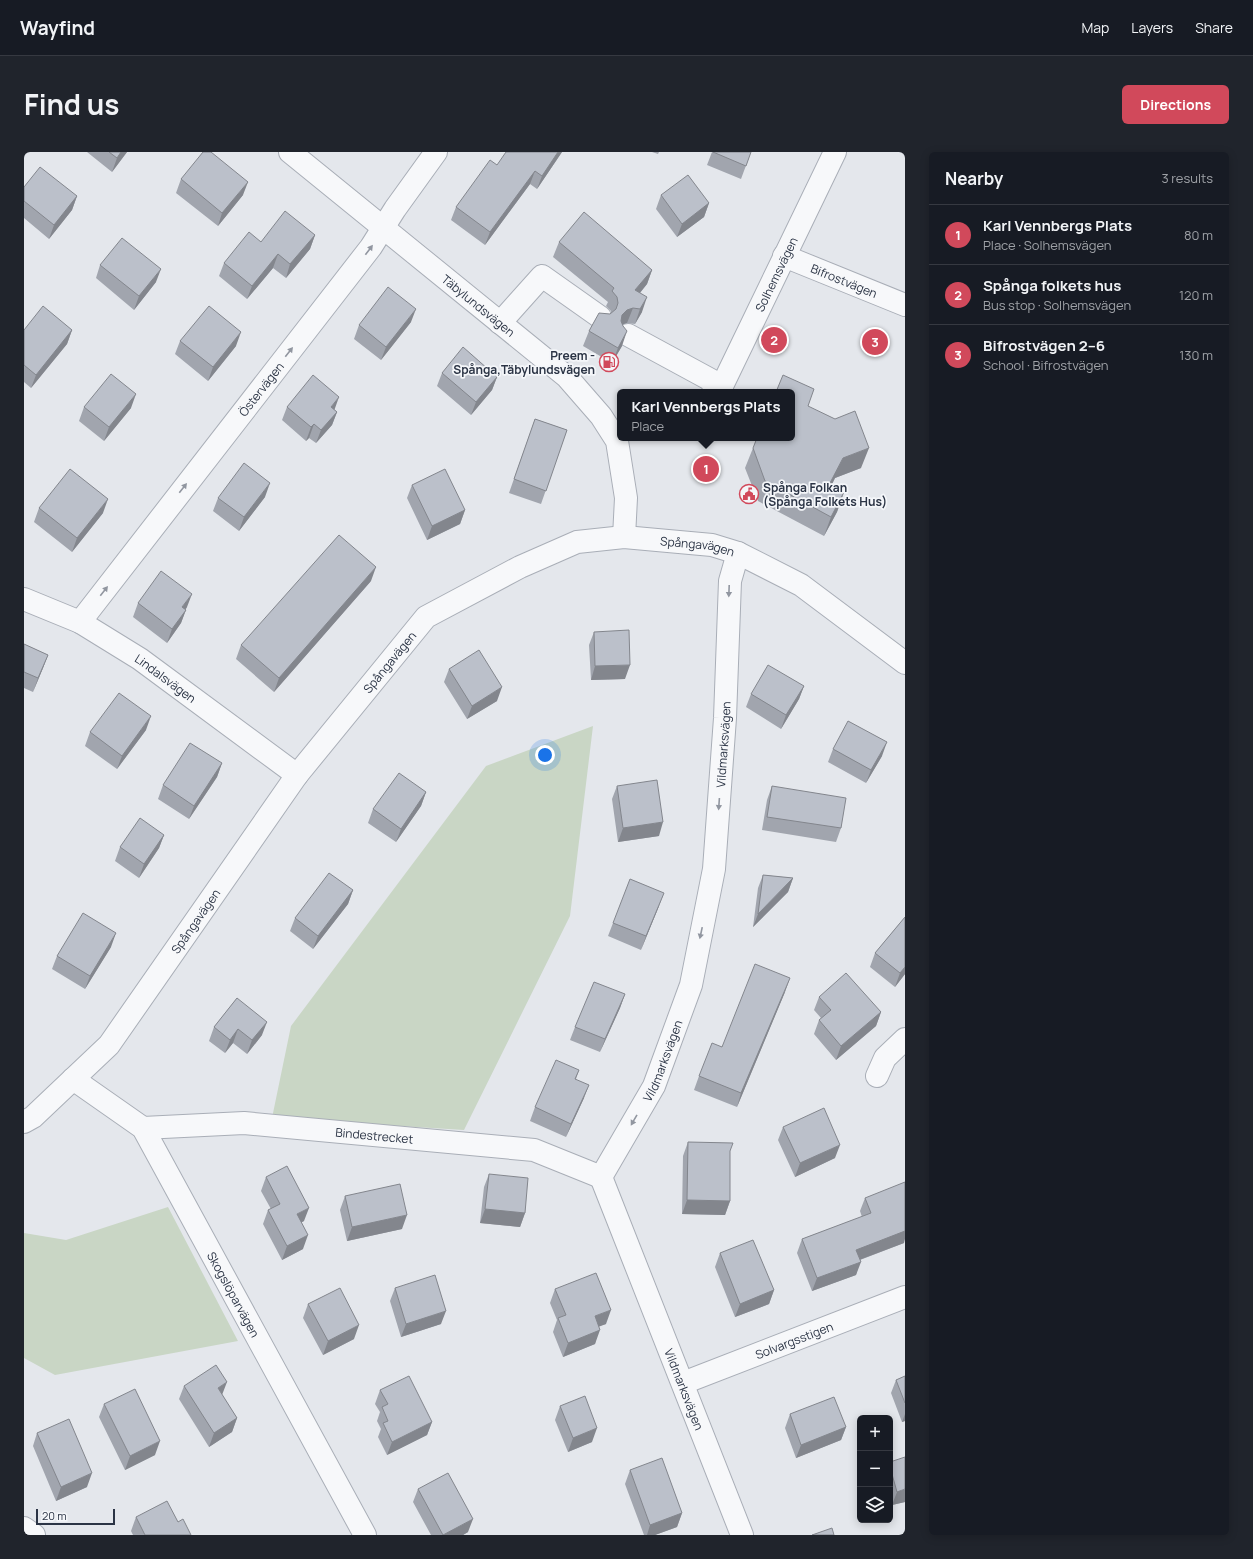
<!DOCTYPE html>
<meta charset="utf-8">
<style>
:root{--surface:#171b24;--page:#20242c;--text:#f1f3f6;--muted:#9ea1a6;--line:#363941;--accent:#d1495b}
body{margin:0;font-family:Manrope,sans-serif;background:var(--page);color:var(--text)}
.controls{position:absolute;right:12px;bottom:12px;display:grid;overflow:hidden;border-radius:6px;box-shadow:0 2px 10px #0003}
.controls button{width:36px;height:36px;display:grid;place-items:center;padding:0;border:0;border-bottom:1px solid var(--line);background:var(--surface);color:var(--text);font:20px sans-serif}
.scale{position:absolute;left:12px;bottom:10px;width:79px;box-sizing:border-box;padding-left:4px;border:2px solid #2b3445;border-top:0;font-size:11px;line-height:14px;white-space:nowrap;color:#2b3445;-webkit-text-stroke:3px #f4f6f9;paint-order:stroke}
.you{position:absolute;left:521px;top:603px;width:14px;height:14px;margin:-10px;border:3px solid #fff;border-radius:50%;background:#1a73e8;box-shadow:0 0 0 6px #1a73e833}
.badge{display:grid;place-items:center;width:26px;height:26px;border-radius:50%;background:var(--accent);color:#fff;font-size:13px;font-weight:700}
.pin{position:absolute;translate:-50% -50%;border:2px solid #fff;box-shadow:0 1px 4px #0006}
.popup{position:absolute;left:593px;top:237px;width:178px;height:52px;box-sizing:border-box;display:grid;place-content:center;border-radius:6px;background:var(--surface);filter:drop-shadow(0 1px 3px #0005);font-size:13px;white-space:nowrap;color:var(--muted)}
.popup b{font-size:15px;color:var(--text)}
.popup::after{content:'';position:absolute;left:50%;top:100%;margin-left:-8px;border:8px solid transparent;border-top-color:var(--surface)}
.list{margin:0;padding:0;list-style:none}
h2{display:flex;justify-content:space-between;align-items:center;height:52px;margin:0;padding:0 16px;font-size:17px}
h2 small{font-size:13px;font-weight:400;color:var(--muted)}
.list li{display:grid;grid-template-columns:26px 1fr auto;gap:12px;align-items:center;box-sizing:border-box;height:60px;padding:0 16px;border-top:1px solid var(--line)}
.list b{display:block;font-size:15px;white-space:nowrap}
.list p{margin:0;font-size:13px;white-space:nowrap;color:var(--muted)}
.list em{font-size:13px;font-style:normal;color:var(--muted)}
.icon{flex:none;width:22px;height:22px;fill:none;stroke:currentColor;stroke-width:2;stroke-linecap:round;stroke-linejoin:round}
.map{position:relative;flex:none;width:881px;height:1383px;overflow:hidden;border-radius:6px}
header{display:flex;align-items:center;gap:24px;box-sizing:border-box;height:56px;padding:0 20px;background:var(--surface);border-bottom:1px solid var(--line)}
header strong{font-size:19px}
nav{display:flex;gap:22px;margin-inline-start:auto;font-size:14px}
.intro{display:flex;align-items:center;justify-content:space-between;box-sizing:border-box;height:96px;padding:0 24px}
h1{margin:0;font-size:28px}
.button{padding:10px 18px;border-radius:6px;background:var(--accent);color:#fff;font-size:14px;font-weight:700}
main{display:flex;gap:24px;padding:0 24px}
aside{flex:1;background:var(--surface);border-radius:6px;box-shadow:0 2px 10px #0003}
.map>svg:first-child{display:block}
.green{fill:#c9d6c5}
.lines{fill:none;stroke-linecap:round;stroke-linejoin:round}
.minor-casing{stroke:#a9aeb7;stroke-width:24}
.minor{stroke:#f7f8fa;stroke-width:22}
.wall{fill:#a1a5ae}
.shaded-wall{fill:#83868d}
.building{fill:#bbc0ca;stroke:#83868d}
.oneway{fill:#9196a0}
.labels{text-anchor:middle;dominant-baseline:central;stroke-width:3.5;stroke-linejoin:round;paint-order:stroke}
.street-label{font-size:12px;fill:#2b3445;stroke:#f4f6f9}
.poi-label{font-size:12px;font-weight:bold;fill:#2b3445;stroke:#f4f6f9;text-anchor:end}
</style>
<header>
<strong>Wayfind</strong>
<nav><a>Map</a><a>Layers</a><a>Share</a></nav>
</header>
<div class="intro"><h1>Find us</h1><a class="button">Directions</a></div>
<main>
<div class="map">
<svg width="881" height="1383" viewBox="0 0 881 1383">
<rect width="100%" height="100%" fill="#e4e7ec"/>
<path class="green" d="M 569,574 L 546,764 L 440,978 L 248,966 L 267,874 L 462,614 Z
M 144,1055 L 214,1189 L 31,1223 L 0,1206 L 0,1081 L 42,1088 Z"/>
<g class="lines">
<defs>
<g id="minor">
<path id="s1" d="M 266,0 L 543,225 L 577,264 L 593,289 L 602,346 L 600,385"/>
<path id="s2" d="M 760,104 L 881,153"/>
<path d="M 476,171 L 518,124 L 576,165"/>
<path d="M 604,183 L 698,234"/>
<path id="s3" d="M 689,240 L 698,234 L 811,0"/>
<path id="s4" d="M 0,447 L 56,470 L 116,507 L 273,623"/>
<path id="s5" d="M 56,470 L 347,95 L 371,57 L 412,0"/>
<path d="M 853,924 L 861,906 L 881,887"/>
<path id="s6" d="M 49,927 L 119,976 L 341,1383"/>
<path id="s7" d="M 0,970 L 9,965 L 85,893 L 273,623 L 402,465 L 496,415 L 553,390 L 600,385 L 688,393 L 714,401 L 777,433 L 881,511"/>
<path id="s8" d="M 119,976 L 220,971 L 510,998 L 577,1025"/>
<path id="s9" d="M 577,1025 L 630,934 L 667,833 L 690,717 L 701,566 L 706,429 L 714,401"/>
<path id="s10" d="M 577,1025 L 718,1383"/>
<path id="s11" d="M 659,1231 L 881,1145"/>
<path d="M 0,1376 L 10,1383"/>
</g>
</defs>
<use href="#minor" class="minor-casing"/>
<use href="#minor" class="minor"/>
</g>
<path class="wall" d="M 63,0 L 103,0 L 88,20 Z
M 538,0 L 513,37 L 506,32 L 461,93 L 427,68 L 432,55 L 473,13 Z
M 628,0 L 635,0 L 634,2 Z
M 688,0 L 727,0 L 717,27 L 683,13 Z
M 157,27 L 219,43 L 194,74 L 152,41 Z
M 0,35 L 53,44 L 48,58 L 25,87 L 0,66 Z
M 637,43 L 685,51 L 680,65 L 653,85 L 632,57 Z
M 291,83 L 286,97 L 262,126 L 249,116 L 223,147 L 195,124 L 200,111 L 237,90 Z
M 535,90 L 628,118 L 623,132 L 616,141 L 618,160 L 611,172 L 603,171 L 598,172 L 598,194 L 588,211 L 559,194 L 565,179 L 587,161 L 587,159 L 582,154 L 584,150 L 529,105 Z
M 76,113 L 132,130 L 110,158 L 72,126 Z
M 387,170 L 357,208 L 330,187 L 335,173 Z
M 0,178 L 48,178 L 43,192 L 7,236 L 0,230 Z
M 156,189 L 212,194 L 184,229 L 151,202 Z
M 418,221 L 473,225 L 468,238 L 447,263 L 413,234 Z
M 784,254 L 837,316 L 811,326 L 808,332 L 820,340 L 813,360 L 800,384 L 734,349 L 721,316 L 729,296 Z
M 60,255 L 107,256 L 80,289 L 55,269 Z
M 263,255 L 311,258 L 313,260 L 308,273 L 292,291 L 285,286 L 282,289 L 258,268 Z
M 511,267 L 543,278 L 517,352 L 485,341 Z
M 388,333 L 441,358 L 436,372 L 403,388 L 383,346 Z
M 241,345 L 215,379 L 189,359 L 194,346 Z
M 15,356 L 79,361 L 48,400 L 10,370 Z
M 347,429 L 250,540 L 212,507 L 217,493 Z
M 114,451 L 163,455 L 162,457 L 157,471 L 143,491 L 109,465 Z
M 570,480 L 601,527 L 567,528 L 565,493 Z
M 0,492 L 24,503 L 19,516 L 9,540 L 0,536 Z
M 425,517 L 473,549 L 443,567 L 420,530 Z
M 780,534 L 775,547 L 757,577 L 722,555 L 727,542 Z
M 122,578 L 93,617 L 61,594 L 66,580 Z
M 809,597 L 858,604 L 842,631 L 804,610 Z
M 198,611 L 193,625 L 165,667 L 134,647 L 139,633 Z
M 593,634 L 635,684 L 594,690 L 588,647 Z
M 748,634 L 817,676 L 812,690 L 738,678 L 743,648 Z
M 402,640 L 397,654 L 372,690 L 344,671 L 349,657 Z
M 140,683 L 135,696 L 115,726 L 91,709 L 96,695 Z
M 739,723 L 769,726 L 764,740 L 729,775 L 734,736 Z
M 329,738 L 324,752 L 289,797 L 266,779 L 271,766 Z
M 635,754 L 617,798 L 584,784 L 589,771 Z
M 881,765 L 881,822 L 871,835 L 846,815 L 851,801 Z
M 87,795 L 61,837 L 28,817 L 33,804 Z
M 761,840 L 713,955 L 670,938 L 675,924 L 698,895 Z
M 601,842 L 596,856 L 576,900 L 546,888 L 551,875 Z
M 795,845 L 857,860 L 852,874 L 812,908 L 790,882 L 795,868 L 797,866 L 790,858 Z
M 213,846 L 238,883 L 223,902 L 209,891 L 201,901 L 185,889 L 190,875 Z
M 555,918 L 552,927 L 560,946 L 542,985 L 506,969 L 511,955 Z
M 759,975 L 811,1006 L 771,1025 L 754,988 Z
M 664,990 L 706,999 L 706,1049 L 701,1063 L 658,1062 L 659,1004 Z
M 465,1022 L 501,1061 L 496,1075 L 456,1071 L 460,1035 Z
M 242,1025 L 280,1069 L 278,1070 L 279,1097 L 258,1108 L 239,1072 L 244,1058 L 247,1057 L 237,1039 Z
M 321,1044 L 378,1077 L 323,1089 L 316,1058 Z
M 841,1046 L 880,1091 L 836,1108 L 832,1123 L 788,1139 L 773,1101 L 778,1087 L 838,1065 L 836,1059 Z
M 696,1101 L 750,1138 L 745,1152 L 711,1165 L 691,1115 Z
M 371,1136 L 417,1172 L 377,1185 L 366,1149 Z
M 531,1137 L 582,1172 L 575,1174 L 571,1192 L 539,1205 L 529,1180 L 533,1168 L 526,1151 Z
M 284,1152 L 330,1187 L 299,1203 L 279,1166 Z
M 881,1224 L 881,1269 L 878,1270 L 867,1241 L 872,1228 Z
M 160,1234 L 198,1243 L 213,1266 L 208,1280 L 185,1295 L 155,1247 Z
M 356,1238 L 408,1270 L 403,1283 L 363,1303 L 354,1285 L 357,1277 L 353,1269 L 356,1260 L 351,1252 Z
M 80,1252 L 131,1303 L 101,1318 L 75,1265 Z
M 536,1254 L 568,1290 L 544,1300 L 531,1268 Z
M 766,1262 L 822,1275 L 817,1288 L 772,1306 L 761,1276 Z
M 13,1281 L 63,1335 L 32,1349 L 9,1294 Z
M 866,1310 L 881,1350 L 868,1353 L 866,1346 Z
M 606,1318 L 658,1361 L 653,1375 L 631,1383 L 620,1383 L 601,1332 Z
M 394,1337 L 444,1380 L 439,1383 L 407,1383 L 389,1350 Z
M 112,1365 L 154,1370 L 167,1383 L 109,1383 L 107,1379 Z"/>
<path class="shaded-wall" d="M 97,0 L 103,0 L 88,20 L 93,6 Z
M 534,0 L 538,0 L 513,37 L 518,24 Z
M 511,19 L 506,32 L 461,93 L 466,80 Z
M 224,30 L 219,43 L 194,74 L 198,61 Z
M 53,44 L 48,58 L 25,87 L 30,73 Z
M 685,51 L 680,65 L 653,85 L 658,72 Z
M 291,83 L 286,97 L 262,126 L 266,112 Z
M 254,102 L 249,116 L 223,147 L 228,134 Z
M 137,117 L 132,130 L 110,158 L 115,144 Z
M 628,118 L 623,132 L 606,153 L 611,138 Z
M 623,145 L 618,160 L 611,172 L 616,157 Z
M 609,156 L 603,171 L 597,173 L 593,177 L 598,163 L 603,158 Z
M 392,157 L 387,170 L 357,208 L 362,195 Z
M 48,178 L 43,192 L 7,236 L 12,223 Z
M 603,179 L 598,194 L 588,211 L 594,196 Z
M 217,180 L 212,194 L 184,229 L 189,215 Z
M 473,225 L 468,238 L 447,263 L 452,250 Z
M 112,242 L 107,256 L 80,289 L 85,275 Z
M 315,245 L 310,259 L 307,255 Z
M 313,260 L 308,273 L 292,291 L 297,278 Z
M 290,272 L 285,286 L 282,289 L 287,275 Z
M 845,296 L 837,316 L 811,326 L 799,351 L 806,331 L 819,306 Z
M 246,331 L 241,345 L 215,379 L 220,365 Z
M 820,340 L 813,360 L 800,384 L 807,365 Z
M 84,347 L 79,361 L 48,400 L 53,386 Z
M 441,358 L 436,372 L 403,388 L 408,374 Z
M 352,415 L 347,429 L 250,540 L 255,526 Z
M 168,442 L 163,455 L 153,468 L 158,455 Z
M 162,458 L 157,471 L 143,491 L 148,477 Z
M 24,503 L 19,516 L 9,540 L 14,526 Z
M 606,513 L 601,527 L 567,528 L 571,514 Z
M 780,534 L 775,547 L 757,577 L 762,563 Z
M 478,535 L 473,549 L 443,567 L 448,554 Z
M 127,564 L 122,578 L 93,617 L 98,604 Z
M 863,590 L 858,604 L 842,631 L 847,618 Z
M 198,611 L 193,625 L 165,667 L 170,654 Z
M 402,640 L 397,654 L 372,690 L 377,677 Z
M 639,670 L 635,684 L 594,690 L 599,676 Z
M 140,683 L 135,696 L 115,726 L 120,712 Z
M 769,726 L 764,740 L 729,775 L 734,762 Z
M 329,738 L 324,752 L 289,797 L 294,784 Z
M 640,741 L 635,754 L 617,798 L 622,784 Z
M 92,781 L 87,795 L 61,837 L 66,824 Z
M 881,815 L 881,822 L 871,835 L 876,821 Z
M 766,826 L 761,840 L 713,955 L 717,941 Z
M 601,842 L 596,856 L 576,900 L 581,887 Z
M 857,860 L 852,874 L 812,908 L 817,894 Z
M 243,870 L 238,883 L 223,902 L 228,888 Z
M 214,877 L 209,891 L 201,901 L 206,888 Z
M 565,933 L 560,946 L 542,985 L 547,972 Z
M 816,993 L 811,1006 L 771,1025 L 776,1011 Z
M 663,1048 L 706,1049 L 701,1063 L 658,1062 Z
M 285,1056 L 280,1069 L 268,1075 L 273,1062 Z
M 461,1057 L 501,1061 L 496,1075 L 456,1071 Z
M 383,1063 L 378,1077 L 323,1089 L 328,1075 Z
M 881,1068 L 881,1087 L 880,1091 L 827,1111 L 832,1098 Z
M 284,1083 L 279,1097 L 258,1108 L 263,1094 Z
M 837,1110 L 832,1123 L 788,1139 L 793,1126 Z
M 750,1138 L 745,1152 L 711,1165 L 716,1152 Z
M 587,1158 L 582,1172 L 566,1178 L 571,1164 Z
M 422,1159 L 417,1172 L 377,1185 L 382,1172 Z
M 335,1173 L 330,1187 L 299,1203 L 304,1189 Z
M 576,1178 L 571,1192 L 539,1205 L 544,1191 Z
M 203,1230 L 198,1243 L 194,1236 Z
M 881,1262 L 881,1269 L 878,1270 Z
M 213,1266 L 208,1280 L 185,1295 L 190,1281 Z
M 408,1270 L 403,1283 L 363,1303 L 368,1290 Z
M 822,1275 L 817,1288 L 772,1306 L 777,1293 Z
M 573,1276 L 568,1290 L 544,1300 L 549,1286 Z
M 136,1289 L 131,1303 L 101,1318 L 106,1304 Z
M 68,1321 L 63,1335 L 32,1349 L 37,1335 Z
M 881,1337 L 881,1350 L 868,1353 L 873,1340 Z
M 658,1361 L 653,1375 L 631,1383 L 623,1383 L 626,1373 Z
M 449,1367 L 444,1380 L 439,1383 L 419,1383 Z"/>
<path class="building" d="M 85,0 L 97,0 L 93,6 Z
M 179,0 L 187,0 L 224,30 L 198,61 L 157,27 Z
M 482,0 L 534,0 L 518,24 L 511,19 L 466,80 L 432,55 L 466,8 L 473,13 Z
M 689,0 L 727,0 L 722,14 Z
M 16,15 L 53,44 L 30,73 L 0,49 L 0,35 Z
M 664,23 L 685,51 L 658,72 L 637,43 Z
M 261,59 L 291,83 L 266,112 L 254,102 L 228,134 L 200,111 L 225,80 L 237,90 Z
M 560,60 L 628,118 L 611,138 L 623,145 L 616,157 L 609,156 L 603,158 L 598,163 L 597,169 L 599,174 L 603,179 L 594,196 L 565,179 L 575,161 L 586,162 L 592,157 L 594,151 L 593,145 L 588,139 L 590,136 L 535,90 Z
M 98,86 L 137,117 L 115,144 L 76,113 Z
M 364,135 L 392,157 L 362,195 L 335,173 Z
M 19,154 L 48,178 L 12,223 L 0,213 L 0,178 Z
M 185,154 L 217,180 L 189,215 L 156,189 Z
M 439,195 L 473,225 L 452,250 L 418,221 Z
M 87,222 L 112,242 L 85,275 L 60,255 Z
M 289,223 L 315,245 L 307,255 L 313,260 L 297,278 L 290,272 L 287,275 L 263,255 Z
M 759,223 L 790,237 L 784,254 L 811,267 L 831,259 L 845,296 L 819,306 L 806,331 L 820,340 L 807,365 L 741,329 L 729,296 L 733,286 L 768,286 L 768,240 L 752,240 Z
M 511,267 L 543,278 L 522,339 L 490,327 Z
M 220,311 L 246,331 L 220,365 L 194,346 Z
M 46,317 L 84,347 L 53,386 L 15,356 Z
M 421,317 L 441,358 L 408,374 L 388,333 Z
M 315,383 L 352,415 L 255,526 L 217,493 Z
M 137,419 L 168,442 L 158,455 L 162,458 L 148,477 L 114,451 Z
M 605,478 L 606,513 L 571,514 L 570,480 Z
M 0,492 L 24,503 L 14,526 L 0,520 Z
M 455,498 L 478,535 L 448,554 L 425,517 Z
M 744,513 L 780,534 L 762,563 L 727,542 Z
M 95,541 L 127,564 L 98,604 L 66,580 Z
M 824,569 L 863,590 L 847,618 L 809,597 Z
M 166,591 L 198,611 L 170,654 L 139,633 Z
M 375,621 L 402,640 L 377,677 L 349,657 Z
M 633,628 L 639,670 L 599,676 L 593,634 Z
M 748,634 L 822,646 L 817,676 L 743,665 Z
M 116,666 L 140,683 L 120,712 L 96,695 Z
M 305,721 L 329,738 L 294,784 L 271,766 Z
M 739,723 L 769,726 L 734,762 Z
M 606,727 L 640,741 L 622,784 L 589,771 Z
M 59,761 L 92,781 L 66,824 L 33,804 Z
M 881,765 L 881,815 L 876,821 L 851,801 Z
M 731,812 L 766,826 L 717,941 L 675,924 L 688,891 L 698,895 Z
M 822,821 L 857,860 L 817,894 L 795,868 L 807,858 L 795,845 Z
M 570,830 L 601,842 L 581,887 L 551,875 Z
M 213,846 L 243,870 L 228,888 L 214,877 L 206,888 L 190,875 Z
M 532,908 L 555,918 L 551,927 L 565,933 L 547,972 L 511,955 Z
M 800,956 L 816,993 L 776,1011 L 759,975 Z
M 664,990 L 709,991 L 706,999 L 706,1049 L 663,1048 Z
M 263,1014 L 285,1056 L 273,1062 L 284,1083 L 263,1094 L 244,1058 L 256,1052 L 242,1025 Z
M 465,1022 L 504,1026 L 501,1061 L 461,1057 Z
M 881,1030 L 881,1079 L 832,1098 L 837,1110 L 793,1126 L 778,1087 L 847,1061 L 841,1046 Z
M 376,1032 L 383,1063 L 328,1075 L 321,1044 Z
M 729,1088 L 750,1138 L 716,1152 L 696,1101 Z
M 572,1121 L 587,1158 L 571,1164 L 576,1178 L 544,1191 L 534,1166 L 542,1163 L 531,1137 Z
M 411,1123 L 422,1159 L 382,1172 L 371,1136 Z
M 316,1136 L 335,1173 L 304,1189 L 284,1152 Z
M 192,1213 L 203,1230 L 194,1236 L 213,1266 L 190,1281 L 160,1234 Z
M 385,1224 L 408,1270 L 368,1290 L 359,1271 L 364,1269 L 358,1255 L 364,1252 L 356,1238 Z
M 881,1224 L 881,1251 L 872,1228 Z
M 111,1237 L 136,1289 L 106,1304 L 80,1252 Z
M 561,1244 L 573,1276 L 549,1286 L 536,1254 Z
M 810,1245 L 822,1275 L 777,1293 L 766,1262 Z
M 45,1267 L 68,1321 L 37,1335 L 13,1281 Z
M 881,1305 L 881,1337 L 873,1340 L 866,1315 L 866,1310 Z
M 638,1306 L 658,1361 L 626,1373 L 606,1318 Z
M 424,1321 L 449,1367 L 419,1383 L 394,1337 Z
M 143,1349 L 154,1370 L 159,1367 L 167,1383 L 121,1383 L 112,1365 Z
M 808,1376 L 810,1383 L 788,1383 Z"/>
<defs><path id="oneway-solid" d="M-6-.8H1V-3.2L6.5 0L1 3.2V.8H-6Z"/></defs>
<g class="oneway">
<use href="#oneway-solid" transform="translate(345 98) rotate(-53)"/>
<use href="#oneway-solid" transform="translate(265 200) rotate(-52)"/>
<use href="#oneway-solid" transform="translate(159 336) rotate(-52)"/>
<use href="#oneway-solid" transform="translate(80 439) rotate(-52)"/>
<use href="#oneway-solid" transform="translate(705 439) rotate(92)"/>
<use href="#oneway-solid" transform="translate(695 652) rotate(94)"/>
<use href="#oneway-solid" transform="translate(677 781) rotate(102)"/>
<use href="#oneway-solid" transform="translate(610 968) rotate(120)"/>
</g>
<defs>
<symbol id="fuel-ring" viewBox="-11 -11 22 22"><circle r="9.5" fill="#f4f6f9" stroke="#d1495b" stroke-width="1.5"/><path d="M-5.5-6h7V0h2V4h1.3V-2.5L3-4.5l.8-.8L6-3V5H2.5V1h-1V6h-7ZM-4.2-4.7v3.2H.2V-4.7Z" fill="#d1495b"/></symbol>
<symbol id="civic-ring" viewBox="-11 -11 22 22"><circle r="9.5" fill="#f4f6f9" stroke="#d1495b" stroke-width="1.5"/><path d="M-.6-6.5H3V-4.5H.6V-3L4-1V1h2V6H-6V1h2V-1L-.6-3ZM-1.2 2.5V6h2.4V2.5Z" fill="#d1495b"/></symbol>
</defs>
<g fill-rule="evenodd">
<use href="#fuel-ring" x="574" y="199" width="22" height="22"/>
<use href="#civic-ring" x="714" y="331" width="22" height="22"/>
</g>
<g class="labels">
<g class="street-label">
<text stroke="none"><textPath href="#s3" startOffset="135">Solhemsvägen</textPath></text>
<text stroke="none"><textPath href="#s2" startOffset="65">Bifrostvägen</textPath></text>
<text stroke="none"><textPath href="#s1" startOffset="243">Täbylundsvägen</textPath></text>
<text stroke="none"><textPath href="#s5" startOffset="295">Östervägen</textPath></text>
<text stroke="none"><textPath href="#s7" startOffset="938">Spångavägen</textPath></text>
<text stroke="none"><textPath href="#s7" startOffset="590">Spångavägen</textPath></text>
<text stroke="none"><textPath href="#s4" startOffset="163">Lindalsvägen</textPath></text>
<text stroke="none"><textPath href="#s9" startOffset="456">Vildmarksvägen</textPath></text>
<text stroke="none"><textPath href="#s7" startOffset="266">Spångavägen</textPath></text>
<text stroke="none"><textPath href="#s9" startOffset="132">Vildmarksvägen</textPath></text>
<text stroke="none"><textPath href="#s8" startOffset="232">Bindestrecket</textPath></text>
<text stroke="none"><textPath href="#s6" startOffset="275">Skogslöparvägen</textPath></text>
<text stroke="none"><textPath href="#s11" startOffset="119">Solvargsstigen</textPath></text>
<text stroke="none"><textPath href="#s10" startOffset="228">Vildmarksvägen</textPath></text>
</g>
<g class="poi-label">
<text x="571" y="203">Preem -<tspan x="571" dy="14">Spånga,Täbylundsvägen</tspan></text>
<text x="739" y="335" text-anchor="start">Spånga Folkan<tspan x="739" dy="14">(Spånga Folkets Hus)</tspan></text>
</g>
</g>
</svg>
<div class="controls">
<button>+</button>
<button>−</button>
<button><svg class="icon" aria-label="layers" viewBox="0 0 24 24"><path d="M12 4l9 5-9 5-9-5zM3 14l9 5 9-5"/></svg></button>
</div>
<div class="scale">20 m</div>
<div class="you"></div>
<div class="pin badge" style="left:682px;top:317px">1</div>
<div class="popup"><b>Karl Vennbergs Plats</b>Place</div>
<div class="pin badge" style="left:750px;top:188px">2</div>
<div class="pin badge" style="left:851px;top:190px">3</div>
</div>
<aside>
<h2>Nearby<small>3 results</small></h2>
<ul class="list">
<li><span class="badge">1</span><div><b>Karl Vennbergs Plats</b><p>Place · Solhemsvägen</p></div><em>80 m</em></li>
<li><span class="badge">2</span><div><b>Spånga folkets hus</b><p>Bus stop · Solhemsvägen</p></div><em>120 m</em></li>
<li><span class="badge">3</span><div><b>Bifrostvägen 2–6</b><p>School · Bifrostvägen</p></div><em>130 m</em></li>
</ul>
</aside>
</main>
